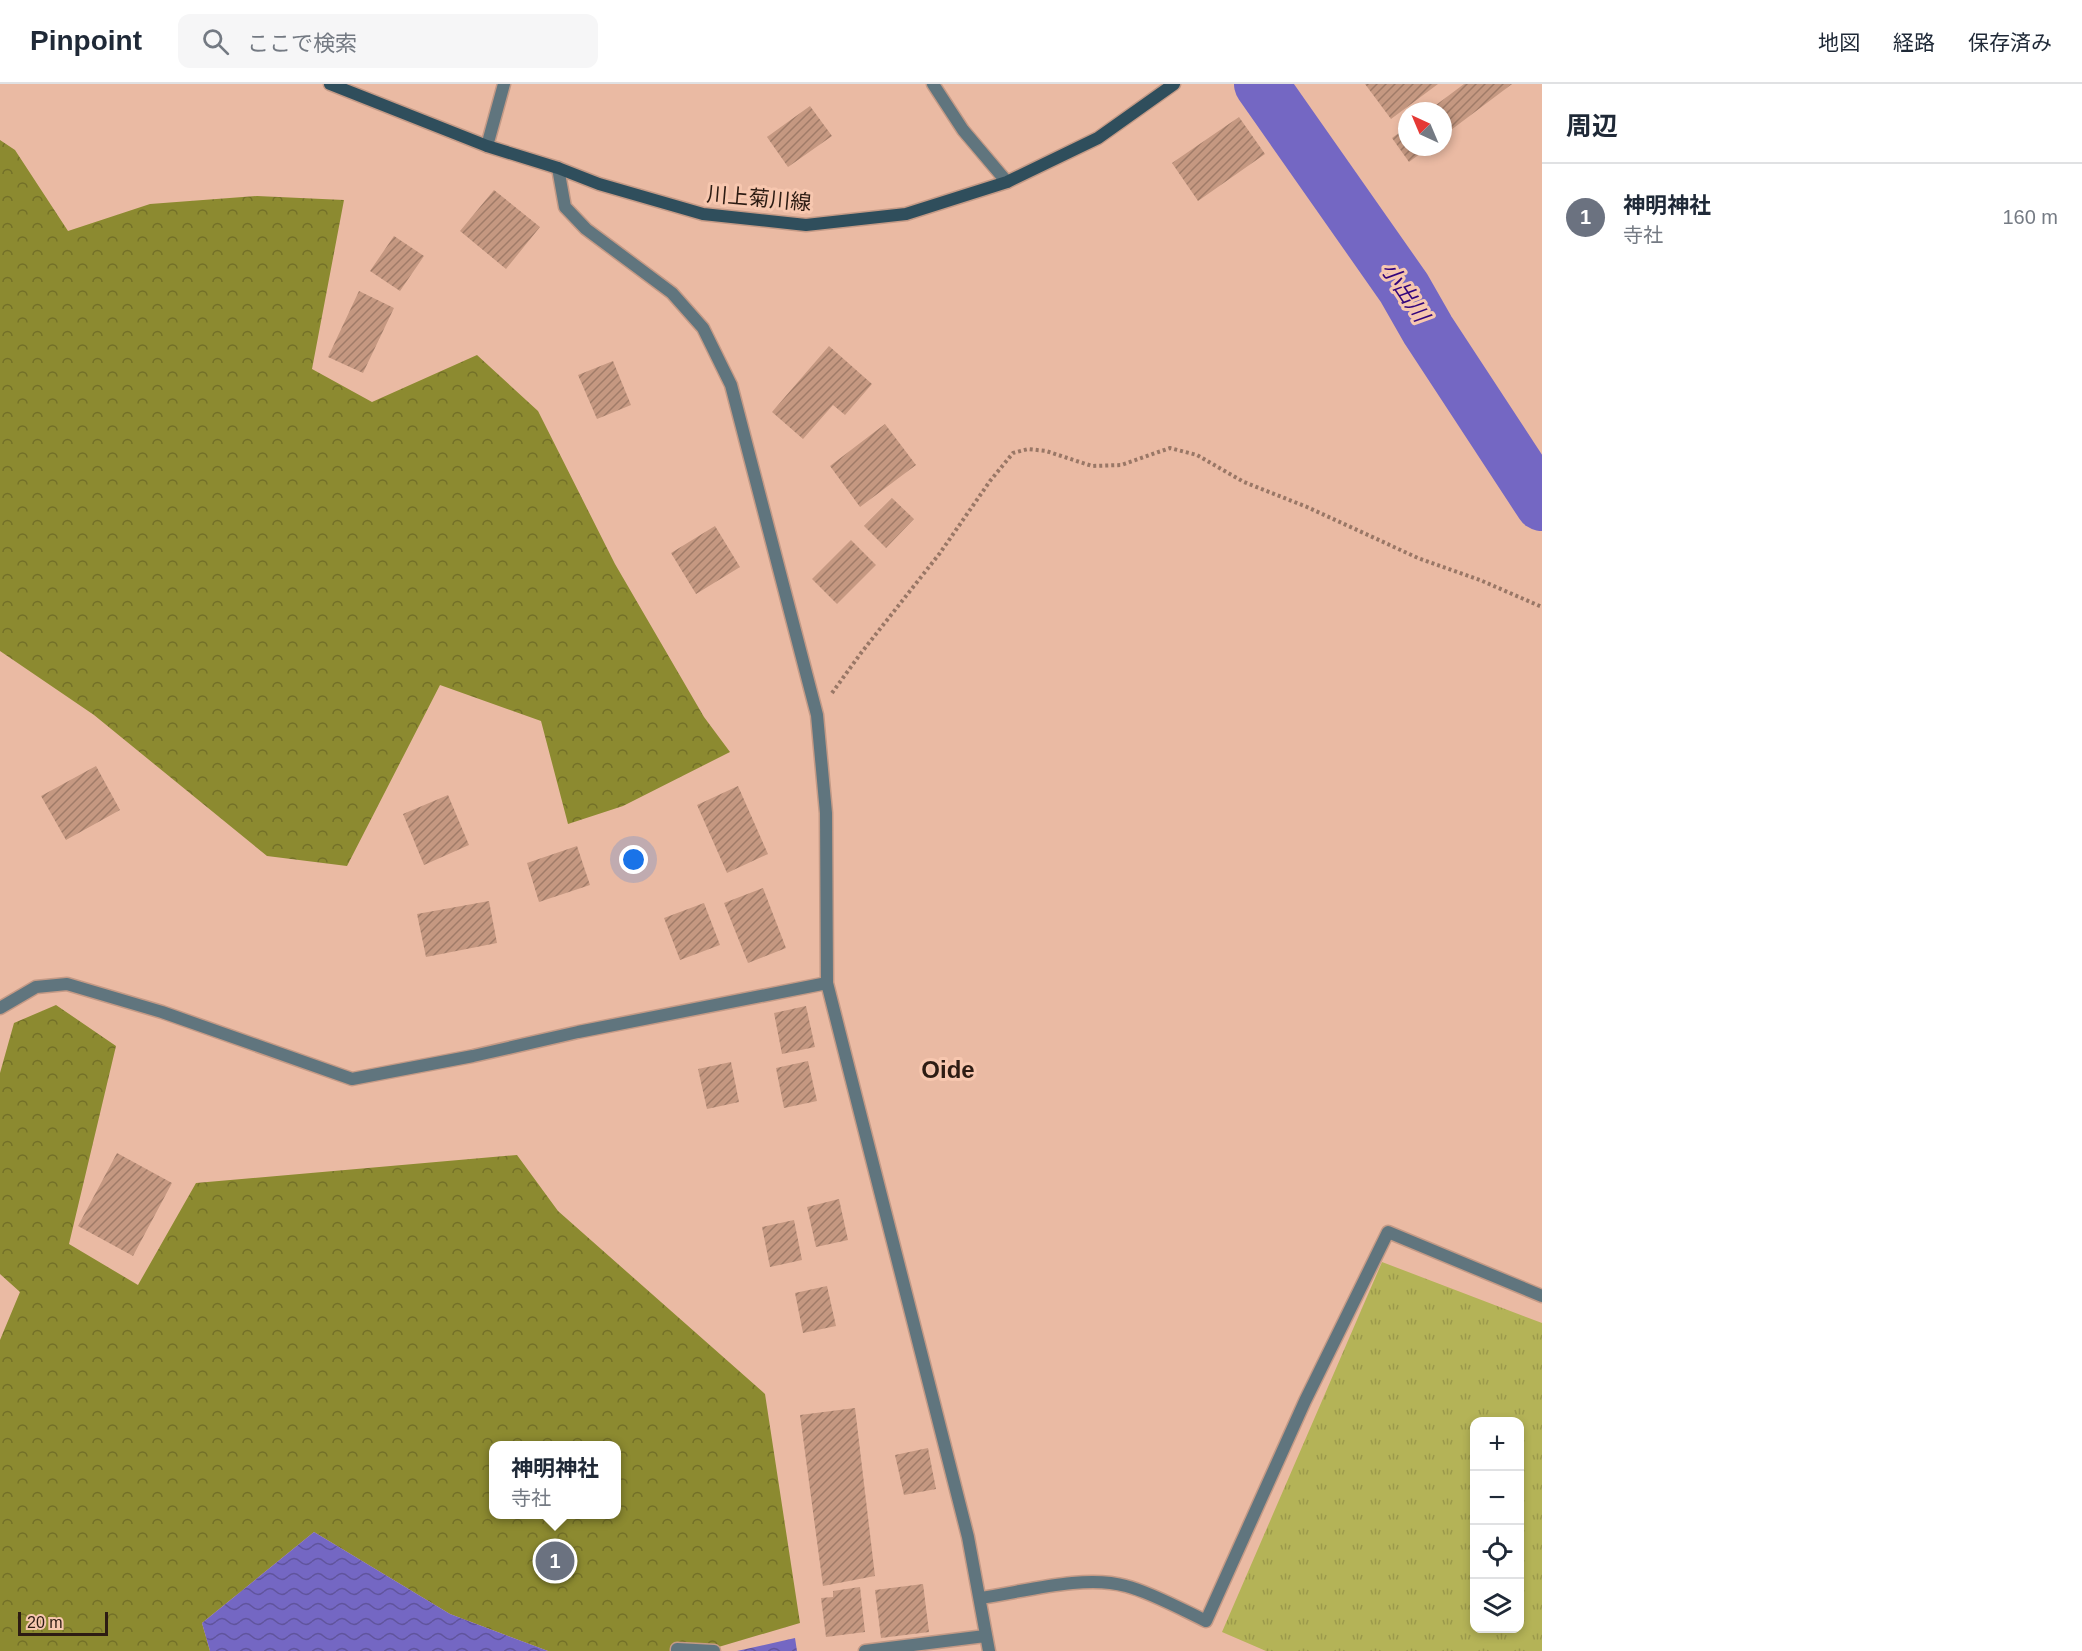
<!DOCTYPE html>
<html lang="ja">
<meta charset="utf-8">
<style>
:root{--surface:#fff;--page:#f6f6f7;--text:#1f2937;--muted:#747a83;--line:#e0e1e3;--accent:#ea580c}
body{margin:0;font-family:Arial,"Noto Sans JP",sans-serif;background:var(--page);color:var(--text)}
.controls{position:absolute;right:18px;bottom:18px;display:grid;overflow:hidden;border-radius:12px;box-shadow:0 3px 9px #0003}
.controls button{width:54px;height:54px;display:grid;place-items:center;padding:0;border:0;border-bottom:2px solid var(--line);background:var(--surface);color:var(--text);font:30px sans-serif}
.compass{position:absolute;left:1398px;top:18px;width:54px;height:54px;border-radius:50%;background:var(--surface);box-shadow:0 3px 9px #0003;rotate:316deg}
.scale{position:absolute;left:18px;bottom:15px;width:90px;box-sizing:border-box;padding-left:6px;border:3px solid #2d1c13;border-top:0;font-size:16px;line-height:21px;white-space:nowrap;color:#2d1c13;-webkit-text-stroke:4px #f7c7af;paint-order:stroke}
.you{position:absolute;left:634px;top:776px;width:21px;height:21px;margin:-15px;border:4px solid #fff;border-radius:50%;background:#1a73e8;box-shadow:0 0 0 9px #1a73e833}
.badge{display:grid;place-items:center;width:39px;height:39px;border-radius:50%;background:var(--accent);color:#fff;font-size:20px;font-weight:700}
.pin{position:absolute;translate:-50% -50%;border:3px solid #fff;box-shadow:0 2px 6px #0006}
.popup{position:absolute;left:489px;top:1357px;width:132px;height:78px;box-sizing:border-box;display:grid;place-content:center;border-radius:12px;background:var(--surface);filter:drop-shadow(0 2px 4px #0005);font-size:20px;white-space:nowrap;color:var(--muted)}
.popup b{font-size:22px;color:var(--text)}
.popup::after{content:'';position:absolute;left:50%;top:100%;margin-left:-12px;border:12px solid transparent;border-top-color:var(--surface)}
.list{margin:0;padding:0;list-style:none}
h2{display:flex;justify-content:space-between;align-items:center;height:78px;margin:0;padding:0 24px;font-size:26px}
h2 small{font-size:20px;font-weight:400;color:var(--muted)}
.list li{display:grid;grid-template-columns:39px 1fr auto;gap:18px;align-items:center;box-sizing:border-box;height:108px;padding:0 24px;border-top:2px solid var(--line)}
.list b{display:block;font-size:22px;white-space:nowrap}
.list p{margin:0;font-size:20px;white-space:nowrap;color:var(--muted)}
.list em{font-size:20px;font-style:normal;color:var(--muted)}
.icon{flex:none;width:33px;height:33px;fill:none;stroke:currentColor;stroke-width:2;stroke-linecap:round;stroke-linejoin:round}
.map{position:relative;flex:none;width:1542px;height:1567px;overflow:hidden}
header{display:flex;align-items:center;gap:36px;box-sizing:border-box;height:84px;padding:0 30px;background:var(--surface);border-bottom:2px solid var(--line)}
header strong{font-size:28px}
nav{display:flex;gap:33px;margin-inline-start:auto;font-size:21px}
.search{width:420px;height:54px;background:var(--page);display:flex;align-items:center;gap:15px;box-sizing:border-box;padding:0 21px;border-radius:12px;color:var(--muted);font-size:22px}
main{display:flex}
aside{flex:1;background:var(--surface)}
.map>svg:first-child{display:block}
.grass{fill:url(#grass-tufts);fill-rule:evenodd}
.forest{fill:url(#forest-crowns);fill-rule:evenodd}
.water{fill:url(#water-waves)}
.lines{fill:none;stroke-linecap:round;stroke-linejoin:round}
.river{stroke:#7467c3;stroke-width:54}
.building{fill:url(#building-hatch)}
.street-casing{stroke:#c49a86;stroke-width:15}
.secondary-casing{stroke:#c49a86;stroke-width:15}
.path{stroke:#976;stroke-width:4;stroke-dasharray:3 3;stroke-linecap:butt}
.street{stroke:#60757e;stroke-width:12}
.secondary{stroke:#2f4e5c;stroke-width:12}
.labels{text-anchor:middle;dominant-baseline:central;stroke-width:6;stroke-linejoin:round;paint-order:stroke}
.street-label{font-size:21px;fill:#2d1c13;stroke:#f7c7af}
.water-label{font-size:22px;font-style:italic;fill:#32047c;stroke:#f7c7af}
.quarter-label{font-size:24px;font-weight:bold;fill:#2d1c13;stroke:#f7c7af}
</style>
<header>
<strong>Pinpoint</strong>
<div class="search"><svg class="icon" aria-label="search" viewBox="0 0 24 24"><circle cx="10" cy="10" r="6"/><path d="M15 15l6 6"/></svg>ここで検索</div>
<nav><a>地図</a><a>経路</a><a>保存済み</a></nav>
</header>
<main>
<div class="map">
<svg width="1542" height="1567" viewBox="0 0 1542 1567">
<defs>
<pattern id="grass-tufts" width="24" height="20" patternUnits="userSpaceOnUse" patternTransform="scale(1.5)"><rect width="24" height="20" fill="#b4b357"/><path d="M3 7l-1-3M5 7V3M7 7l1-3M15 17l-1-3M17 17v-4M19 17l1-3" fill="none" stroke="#9b994b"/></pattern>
<pattern id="forest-crowns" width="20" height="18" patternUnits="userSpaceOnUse" patternTransform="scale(1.5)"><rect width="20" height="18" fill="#8c8a30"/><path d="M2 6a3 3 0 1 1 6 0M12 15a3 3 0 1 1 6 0" fill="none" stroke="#737028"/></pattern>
<pattern id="water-waves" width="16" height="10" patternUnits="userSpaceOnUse" patternTransform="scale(1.5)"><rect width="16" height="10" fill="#7467c3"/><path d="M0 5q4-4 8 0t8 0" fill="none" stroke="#60549d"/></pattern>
<pattern id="building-hatch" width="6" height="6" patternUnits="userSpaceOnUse" patternTransform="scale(1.5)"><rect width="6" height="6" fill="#c59881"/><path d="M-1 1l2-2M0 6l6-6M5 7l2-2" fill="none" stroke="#a07b68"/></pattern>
</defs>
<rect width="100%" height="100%" fill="#eabaa3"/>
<path class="grass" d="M 1382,1178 L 1542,1239 L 1542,1567 L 1266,1567 L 1222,1548 ZM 1474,1338 L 1520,1338 L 1520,1544 L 1474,1544 Z"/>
<path class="forest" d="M 0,56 L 15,66 L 68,147 L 150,120 L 257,112 L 344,116 L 312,285 L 372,318 L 477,271 L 538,327 L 615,480 L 704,633 L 730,668 L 623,722 L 568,740 L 541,637 L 440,601 L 347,782 L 267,772 L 94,631 L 0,567 Z
M 56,921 L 116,962 L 69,1160 L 138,1201 L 196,1099 L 517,1071 L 558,1127 L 765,1310 L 800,1539 L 705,1567 L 548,1567 L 450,1530 L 314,1448 L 202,1539 L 210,1567 L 0,1567 L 0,1256 L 20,1208 L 0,1190 L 0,989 L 14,939 ZM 494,1362 L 616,1362 L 616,1430 L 494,1430 Z"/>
<path class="water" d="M 314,1448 L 450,1530 L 548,1567 L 210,1567 L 202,1539 Z
M 795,1554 L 797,1567 L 737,1567 Z"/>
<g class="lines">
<path class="river" d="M 1261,0 L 1404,204 L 1428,246 L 1542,420"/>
</g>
<path class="building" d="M 1365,0 L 1438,0 L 1391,35 Z
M 1464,0 L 1512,0 L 1443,52 L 1443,27 L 1428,27 Z
M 810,22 L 832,52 L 788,83 L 767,53 Z
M 1239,33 L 1265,70 L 1198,117 L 1172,79 Z
M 1407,43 L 1407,63 L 1429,63 L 1409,78 L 1392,54 Z
M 494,106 L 540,143 L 506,185 L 460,147 Z
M 394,152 L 424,172 L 400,207 L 370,187 Z
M 359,207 L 394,224 L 363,289 L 328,273 Z
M 829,262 L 872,300 L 845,331 L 833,321 L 803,355 L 772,328 Z
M 613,277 L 631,321 L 597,335 L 578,291 Z
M 885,340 L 916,381 L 860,423 L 830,382 Z
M 892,414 L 914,435 L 886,464 L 864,442 Z
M 715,442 L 740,483 L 696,510 L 671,469 Z
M 851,456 L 876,481 L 837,520 L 812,495 Z
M 96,682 L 120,726 L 66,756 L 41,712 Z
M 738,702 L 768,770 L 727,789 L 697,721 Z
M 448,711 L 469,761 L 424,781 L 403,730 Z
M 577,762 L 590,801 L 539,818 L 527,779 Z
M 763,804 L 786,864 L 748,879 L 724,819 Z
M 489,817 L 497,859 L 426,873 L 417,830 Z
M 704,819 L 720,861 L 680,876 L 664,834 Z
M 806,922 L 815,963 L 782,970 L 774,929 Z
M 808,977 L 817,1017 L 784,1024 L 776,984 Z
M 731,978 L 739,1018 L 707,1025 L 698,985 Z
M 117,1069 L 172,1099 L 133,1172 L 78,1142 Z
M 839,1115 L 848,1156 L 816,1163 L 807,1123 Z
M 794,1136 L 802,1176 L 770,1183 L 762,1143 Z
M 827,1202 L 836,1242 L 803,1249 L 795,1209 Z
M 855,1324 L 875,1492 L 823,1502 L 800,1331 Z
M 928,1364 L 936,1405 L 904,1411 L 895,1371 Z
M 923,1500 L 929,1548 L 881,1554 L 875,1506 Z
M 860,1503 L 865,1548 L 826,1553 L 821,1514 L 833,1513 L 833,1507 Z"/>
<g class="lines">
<defs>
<path id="street" d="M 933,0 L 963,46 L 1007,98
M 487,62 L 504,0
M 558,84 L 565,123 L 586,145 L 672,209 L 703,244 L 731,301 L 817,631 L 826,729 L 827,899 L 968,1453 L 989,1567
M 0,924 L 36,903 L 67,900 L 162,928 L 352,995 L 473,972 L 578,948 L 827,899
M 980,1514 C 1023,1508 1084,1490 1126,1502 C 1150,1508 1183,1526 1206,1537 L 1305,1317 L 1388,1148 L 1542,1212
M 677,1567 L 677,1565 L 714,1567
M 865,1567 L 985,1552"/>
<path id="secondary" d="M 330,0 L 487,62 L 558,84 L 599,100 L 703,130 L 806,141 L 906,130 L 1007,98 L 1098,54 L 1174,0"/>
</defs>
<use href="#street" class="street-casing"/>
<use href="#secondary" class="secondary-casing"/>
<path class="path" d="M 832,609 L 861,569 L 940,469 L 990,397 L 1013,369 L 1028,365 L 1046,367 L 1092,382 L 1121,381 L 1170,364 L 1197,371 L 1244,398 L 1307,423 L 1418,474 L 1480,496 L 1542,523"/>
<use href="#street" class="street"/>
<use href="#secondary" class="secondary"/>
</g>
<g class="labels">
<g class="street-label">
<text transform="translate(759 114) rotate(5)">川上菊川線</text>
</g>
<g class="water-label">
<text transform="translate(1405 208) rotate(56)">小出川</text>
</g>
<g class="quarter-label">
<text x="948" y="985">Oide</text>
</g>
</g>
</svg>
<div class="controls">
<button>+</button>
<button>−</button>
<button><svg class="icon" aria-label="locate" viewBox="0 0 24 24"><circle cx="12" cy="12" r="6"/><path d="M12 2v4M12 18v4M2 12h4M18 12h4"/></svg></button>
<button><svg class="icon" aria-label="layers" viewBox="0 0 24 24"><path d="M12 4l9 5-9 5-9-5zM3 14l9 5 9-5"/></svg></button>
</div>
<svg class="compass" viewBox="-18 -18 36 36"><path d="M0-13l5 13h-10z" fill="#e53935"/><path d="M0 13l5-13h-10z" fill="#747a83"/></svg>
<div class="scale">20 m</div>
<div class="you"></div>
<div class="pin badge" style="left:555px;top:1477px;background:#6b7280">1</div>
<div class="popup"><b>神明神社</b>寺社</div>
</div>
<aside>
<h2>周辺<small></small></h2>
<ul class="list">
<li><span class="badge" style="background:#6b7280">1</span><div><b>神明神社</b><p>寺社</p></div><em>160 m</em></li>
</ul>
</aside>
</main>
